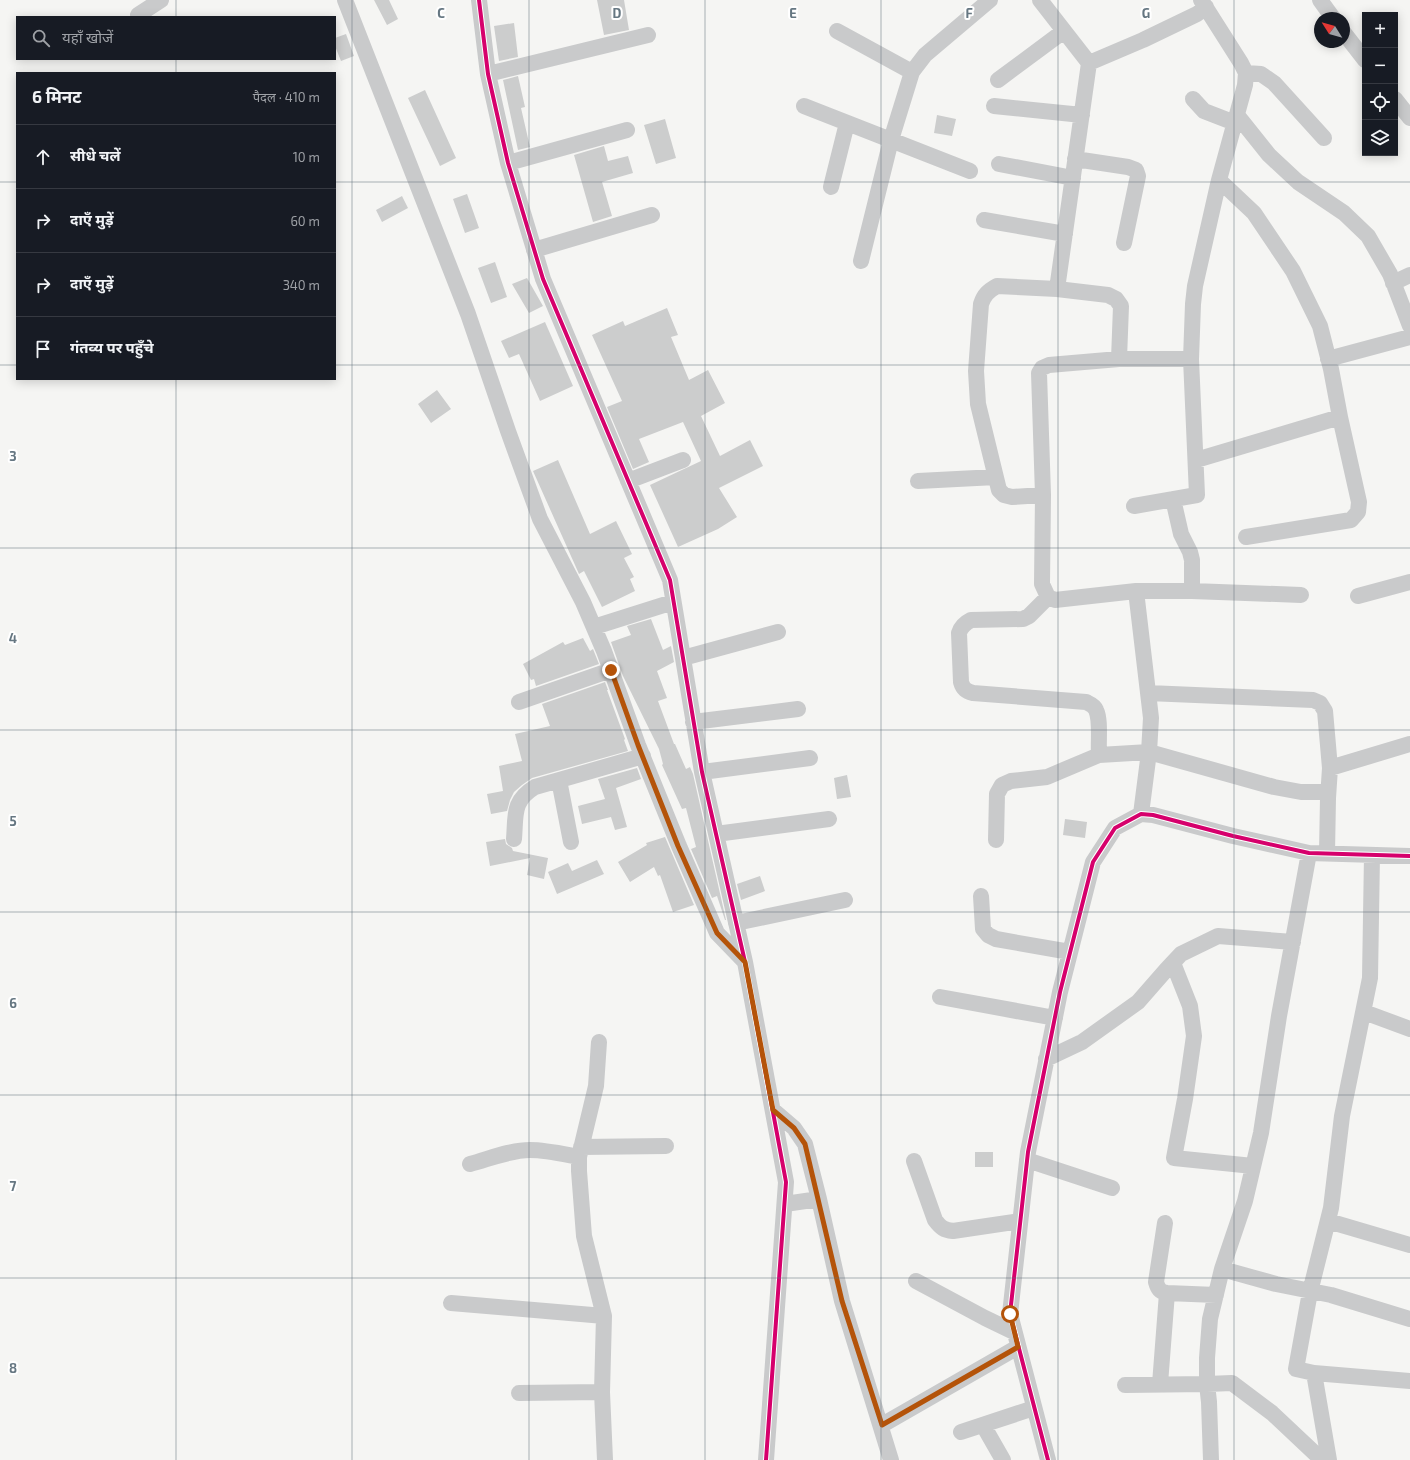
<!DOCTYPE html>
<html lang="hi">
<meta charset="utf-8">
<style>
:root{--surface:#171b24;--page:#20242c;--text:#f1f3f6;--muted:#9ea1a6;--line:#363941}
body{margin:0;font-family:"Exo 2","Noto Sans Devanagari",sans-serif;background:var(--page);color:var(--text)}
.controls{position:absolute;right:12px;top:12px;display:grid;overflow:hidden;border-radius:0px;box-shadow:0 2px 10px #0003}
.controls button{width:36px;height:36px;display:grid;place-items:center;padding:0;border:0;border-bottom:1px solid var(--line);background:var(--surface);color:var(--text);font:20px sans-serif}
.compass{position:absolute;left:1314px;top:12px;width:36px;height:36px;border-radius:50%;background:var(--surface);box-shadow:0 2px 10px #0003;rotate:307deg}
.stop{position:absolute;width:12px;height:12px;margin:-9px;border:3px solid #b45309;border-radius:50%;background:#fff}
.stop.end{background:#b45309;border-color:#fff;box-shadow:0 1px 4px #0008}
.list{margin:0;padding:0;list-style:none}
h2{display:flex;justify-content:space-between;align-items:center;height:52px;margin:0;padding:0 16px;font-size:17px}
h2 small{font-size:13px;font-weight:400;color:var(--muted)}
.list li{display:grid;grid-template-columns:26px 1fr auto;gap:12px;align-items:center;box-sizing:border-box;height:64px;padding:0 16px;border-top:1px solid var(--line)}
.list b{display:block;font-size:15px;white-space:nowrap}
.list em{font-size:13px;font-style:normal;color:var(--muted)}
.icon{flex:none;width:22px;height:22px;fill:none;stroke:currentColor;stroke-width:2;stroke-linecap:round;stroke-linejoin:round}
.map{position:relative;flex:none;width:1410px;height:1460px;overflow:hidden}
.search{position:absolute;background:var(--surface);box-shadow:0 2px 10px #0003;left:16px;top:16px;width:320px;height:44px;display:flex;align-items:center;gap:10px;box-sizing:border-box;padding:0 14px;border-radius:0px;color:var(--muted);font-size:15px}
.panel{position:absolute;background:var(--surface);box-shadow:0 2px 10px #0003;left:16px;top:72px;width:320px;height:308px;border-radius:0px}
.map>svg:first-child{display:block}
.building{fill:#cccdcd}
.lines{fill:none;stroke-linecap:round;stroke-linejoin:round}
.minor{stroke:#c9cacb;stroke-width:16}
.cycleway-casing{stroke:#fff;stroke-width:6}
.cycleway{stroke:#d6006c;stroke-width:4}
.route{stroke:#b45309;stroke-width:5}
.grid{fill:none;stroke:#667782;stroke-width:1;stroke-opacity:0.55}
.grid-label{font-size:13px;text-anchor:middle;font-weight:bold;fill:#667782;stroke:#fff;stroke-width:4;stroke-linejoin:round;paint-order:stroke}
</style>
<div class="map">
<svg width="1410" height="1460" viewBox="0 0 1410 1460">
<rect width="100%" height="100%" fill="#f5f5f3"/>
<path class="building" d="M 374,0 L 389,0 L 398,19 L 387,25 Z
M 597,0 L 624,0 L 629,30 L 604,35 Z
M 514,23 L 518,57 L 499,61 L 494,26 Z
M 346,34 L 354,56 L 341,61 L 335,46 L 335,38 Z
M 518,76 L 525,107 L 521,108 L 530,147 L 518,150 L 503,80 Z
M 425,90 L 456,158 L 440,166 L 408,98 Z
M 937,115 L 956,119 L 952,136 L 934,133 Z
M 665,119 L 676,158 L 656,164 L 644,125 Z
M 604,146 L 608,161 L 628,156 L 633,173 L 602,182 L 612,216 L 593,222 L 574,155 Z
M 467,194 L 479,228 L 465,233 L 453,199 Z
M 402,196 L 408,208 L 382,222 L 376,210 Z
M 495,262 L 507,297 L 491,303 L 478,268 Z
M 527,278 L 543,306 L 529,313 L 512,284 Z
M 667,308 L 678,335 L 671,337 L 689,380 L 708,370 L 725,403 L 701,416 L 720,456 L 750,440 L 763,466 L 719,488 L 737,517 L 718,529 L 678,547 L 650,485 L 701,461 L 683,422 L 639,439 L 649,462 L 633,469 L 607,407 L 622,401 L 592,335 L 623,321 L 625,326 Z
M 545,322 L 573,386 L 540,401 L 519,354 L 509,358 L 501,341 Z
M 437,390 L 451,409 L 431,423 L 418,404 Z
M 558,460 L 590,534 L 616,521 L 632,554 L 624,558 L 634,577 L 630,579 L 635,591 L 602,607 L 584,571 L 579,574 L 575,565 L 533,471 Z
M 651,619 L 663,650 L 671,646 L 674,662 L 657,671 L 667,698 L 658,701 L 674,744 L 675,744 L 686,769 L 690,767 L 693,774 L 726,920 L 725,920 L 717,896 L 712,898 L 691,849 L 696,847 L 686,808 L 682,809 L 662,765 L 663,764 L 659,749 L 623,676 L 611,642 L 631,635 L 627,626 Z
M 583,638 L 590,651 L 593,649 L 599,664 L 536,686 L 534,679 L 531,680 L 523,664 L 563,642 L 565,645 Z
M 605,682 L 608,690 L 607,690 L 625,739 L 624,740 L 628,751 L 532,778 L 522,785 L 514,792 L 510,800 L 507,811 L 491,814 L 487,794 L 503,791 L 499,766 L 522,761 L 515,734 L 550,726 L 542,704 Z
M 637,768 L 641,779 L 616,788 L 627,827 L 615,830 L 611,817 L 582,824 L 578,806 L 605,799 L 598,779 Z
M 847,775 L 851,797 L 837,799 L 834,778 Z
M 1065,819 L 1087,822 L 1085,838 L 1063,835 Z
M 665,837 L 694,905 L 673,912 L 660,875 L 658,876 L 654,867 L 630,882 L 618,862 L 647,845 L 646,843 Z
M 505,839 L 506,844 L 512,848 L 513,851 L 548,858 L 544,879 L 527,875 L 530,858 L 490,866 L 486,842 Z
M 597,860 L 604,874 L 557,894 L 548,872 L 568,863 L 572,871 Z
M 760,876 L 765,891 L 741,900 L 737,884 Z
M 975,1152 L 993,1152 L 993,1167 L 975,1167 Z"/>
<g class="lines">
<path class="minor" d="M 345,0 L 468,314 L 508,431 L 540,519 L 583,602 L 604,651 L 638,745 L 679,846 L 717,933 L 744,961
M 479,0 L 488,74 L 508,163 L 543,279 L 670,580 L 702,772 L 745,962 L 786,1182 L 766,1460
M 1040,0 L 1089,63 L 1143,40 L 1197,14 L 1206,7
M 1320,0 L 1333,18
M 138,15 L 161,0
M 837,31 L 912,72
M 1344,33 L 1365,60
M 1246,73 L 1261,74 L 1274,83 L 1324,138
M 488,74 L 648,35
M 998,80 L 1064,31
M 1193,99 L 1204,111 L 1235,123
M 1395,99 L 1410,118
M 804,106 L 970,171
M 994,106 L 1082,115
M 1237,115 L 1269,155 L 1298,182 L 1344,213 L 1368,236 L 1390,274 L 1410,326
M 1075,159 L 1128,167 L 1136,170 L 1138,176 L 1124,243
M 508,163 L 627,130
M 999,164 L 1073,178
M 831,187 L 847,123
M 984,220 L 1065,234
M 534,250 L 652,215
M 861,261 L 891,140 L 912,72 L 925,55 L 990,0
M 1393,283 L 1410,275
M 1057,289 L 1108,295 L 1116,299 L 1121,306 L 1119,359
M 1191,359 L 1119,359 L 1049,365 L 1042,368 L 1039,373 L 1043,495 L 1042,584 L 1048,597 L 1055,600 L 1136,591 L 1151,718 L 1149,752 L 1274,787 L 1301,792 L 1328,792
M 1328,359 L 1410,337
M 1196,460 L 1340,417 L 1331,369 L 1320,326 L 1293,271 L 1254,213 L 1219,180
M 628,481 L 683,460
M 918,481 L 996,477
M 1043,495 L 1012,497 L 1004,495 L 999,490 L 978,404 L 976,371 L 981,304 C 984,295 988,291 997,286 L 1057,289 L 1089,63
M 1173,499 L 1181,534 L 1190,552 L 1192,560 L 1192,591
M 1134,506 L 1197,495 L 1191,359 L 1193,304 L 1195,286 L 1219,180 L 1245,85 L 1246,73 L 1241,63 L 1201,0
M 1246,537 L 1351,520 L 1358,512 L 1359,502 L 1340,417
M 1136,591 L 1192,591 L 1301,595
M 1358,596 L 1410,582
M 1048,597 L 1029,616 L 1023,619 L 971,620 C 965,623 961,626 959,633 L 961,682 C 963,689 966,691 973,693 L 1086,702 C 1090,704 1094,705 1096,710 C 1101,720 1098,743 1099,755
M 594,627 L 673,602
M 683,658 L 778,632
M 1148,693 L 1313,700 L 1320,703 L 1325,711 L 1330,768 L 1328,798 L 1327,853
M 519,702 L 611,670
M 693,722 L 798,709
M 1330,768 L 1410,744
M 702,772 L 810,758
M 559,780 L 571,842
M 716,834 L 829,819
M 514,839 C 516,815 512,801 535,787 L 643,756
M 996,840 L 997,794 L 1002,785 L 1011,781 L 1047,777 L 1099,755 L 1149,752 L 1141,814
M 981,896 L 983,929 L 988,935 L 996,939 L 1070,952
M 736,923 L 845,900
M 1173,963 L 1190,1006 L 1194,1036 L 1185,1099 L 1174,1158 L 1253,1166
M 940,997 L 1055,1018
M 1364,1012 L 1410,1029
M 599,1042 L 596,1086 L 579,1157 L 579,1171 L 584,1236 L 604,1316 L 602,1392 L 605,1460
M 1046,1059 L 1082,1042 L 1138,1002 L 1166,970 L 1181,954 L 1218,936 L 1293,942
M 773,1110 L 794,1128 L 805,1144 L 819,1199
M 581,1147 L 666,1146
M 1027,1160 L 1112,1188
M 914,1161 L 935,1220 C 941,1228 944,1230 953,1231 L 1020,1221
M 470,1164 C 489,1159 510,1150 530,1150 C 546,1150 563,1154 579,1157
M 785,1204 L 819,1199 L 842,1301 L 891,1460
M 1328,1221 L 1410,1245
M 1165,1223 L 1156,1282 C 1158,1289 1160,1292 1167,1293 L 1216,1295
M 1222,1269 L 1245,1201 L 1261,1133 L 1279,1016 L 1309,853
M 916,1281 L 985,1318 L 1014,1332
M 451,1303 L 604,1316
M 1314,1373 L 1410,1381
M 1160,1384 L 1167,1293
M 1125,1385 L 1207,1384 L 1209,1402 L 1211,1460
M 519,1393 L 602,1392
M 882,1425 L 1018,1347
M 983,1425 L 1003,1460
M 961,1432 L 1034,1408
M 1048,1460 L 1010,1314 L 1028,1152 L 1060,992 L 1093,862 L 1115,828 L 1141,814 L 1153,815 L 1233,836 L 1309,853 L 1410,856
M 1322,1460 L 1272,1413 L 1232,1383 L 1207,1384 L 1207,1358 L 1210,1319 L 1222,1269 L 1276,1284 L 1331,1295 L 1410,1319
M 1329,1460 L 1314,1373 L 1296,1369 L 1310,1292 L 1331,1208 L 1342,1116 L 1370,978 L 1372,855"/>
<defs>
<path id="cycleway" d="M 479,0 L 488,74 L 508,163 L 543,279 L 670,580 L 702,772 L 745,962 L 786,1182 L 766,1460
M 1048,1460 L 1010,1314 L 1028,1152 L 1060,992 L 1093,862 L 1115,828 L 1141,814 L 1153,815 L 1233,836 L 1309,853 L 1410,856"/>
</defs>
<use href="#cycleway" class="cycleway-casing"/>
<use href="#cycleway" class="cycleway"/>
</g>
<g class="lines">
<path class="route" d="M 611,670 L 638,745 L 678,846 L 717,933 L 745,962 L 773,1110 L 794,1128 L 805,1144 L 842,1301 L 882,1425 L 1018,1347 L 1010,1314"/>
</g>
<path class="grid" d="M 176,0 L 176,17M 352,0 L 352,1460M 529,0 L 529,1460M 705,0 L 705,1460M 881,0 L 881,1460M 1058,0 L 1058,1460M 1234,0 L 1234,1460M 176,59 L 176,73M 0,182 L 17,182M 335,182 L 1410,182M 0,365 L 17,365M 335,365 L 1410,365M 176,379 L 176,1460M 0,548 L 1410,548M 0,730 L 1410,730M 0,912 L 1410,912M 0,1095 L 1410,1095M 0,1278 L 1410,1278"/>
<g class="grid-label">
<text x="441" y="18">C</text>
<text x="617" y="18">D</text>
<text x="793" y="18">E</text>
<text x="969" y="18">F</text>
<text x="1146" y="18">G</text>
<text x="13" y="461">3</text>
<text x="13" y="643">4</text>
<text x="13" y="826">5</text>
<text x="13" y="1008">6</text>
<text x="13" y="1191">7</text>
<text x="13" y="1373">8</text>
</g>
</svg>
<div class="controls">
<button>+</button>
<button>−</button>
<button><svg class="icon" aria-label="locate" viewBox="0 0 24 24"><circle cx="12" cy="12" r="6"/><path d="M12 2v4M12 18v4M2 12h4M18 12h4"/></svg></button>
<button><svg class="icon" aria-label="layers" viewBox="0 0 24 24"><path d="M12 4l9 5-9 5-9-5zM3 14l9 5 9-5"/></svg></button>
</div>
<svg class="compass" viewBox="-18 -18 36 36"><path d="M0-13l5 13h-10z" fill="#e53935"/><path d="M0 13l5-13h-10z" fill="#9ea1a6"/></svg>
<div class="stop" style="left:1010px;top:1314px"></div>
<div class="stop end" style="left:611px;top:670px"></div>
<div class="search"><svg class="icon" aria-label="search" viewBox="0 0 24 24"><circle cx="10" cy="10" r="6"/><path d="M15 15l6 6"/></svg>यहाँ खोजें</div>
<section class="panel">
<h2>6 मिनट<small>पैदल · 410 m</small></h2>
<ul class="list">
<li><svg class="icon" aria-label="ahead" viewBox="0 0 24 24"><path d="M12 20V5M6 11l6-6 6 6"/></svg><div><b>सीधे चलें</b></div><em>10 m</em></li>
<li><svg class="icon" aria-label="right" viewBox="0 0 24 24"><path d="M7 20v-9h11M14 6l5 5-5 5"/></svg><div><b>दाएँ मुड़ें</b></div><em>60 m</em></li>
<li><svg class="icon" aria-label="right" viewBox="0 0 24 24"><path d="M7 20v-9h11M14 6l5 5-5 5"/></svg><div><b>दाएँ मुड़ें</b></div><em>340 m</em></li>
<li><svg class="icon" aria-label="arrive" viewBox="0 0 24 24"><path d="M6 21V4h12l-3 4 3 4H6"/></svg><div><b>गंतव्य पर पहुँचे</b></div></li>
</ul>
</section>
</div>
